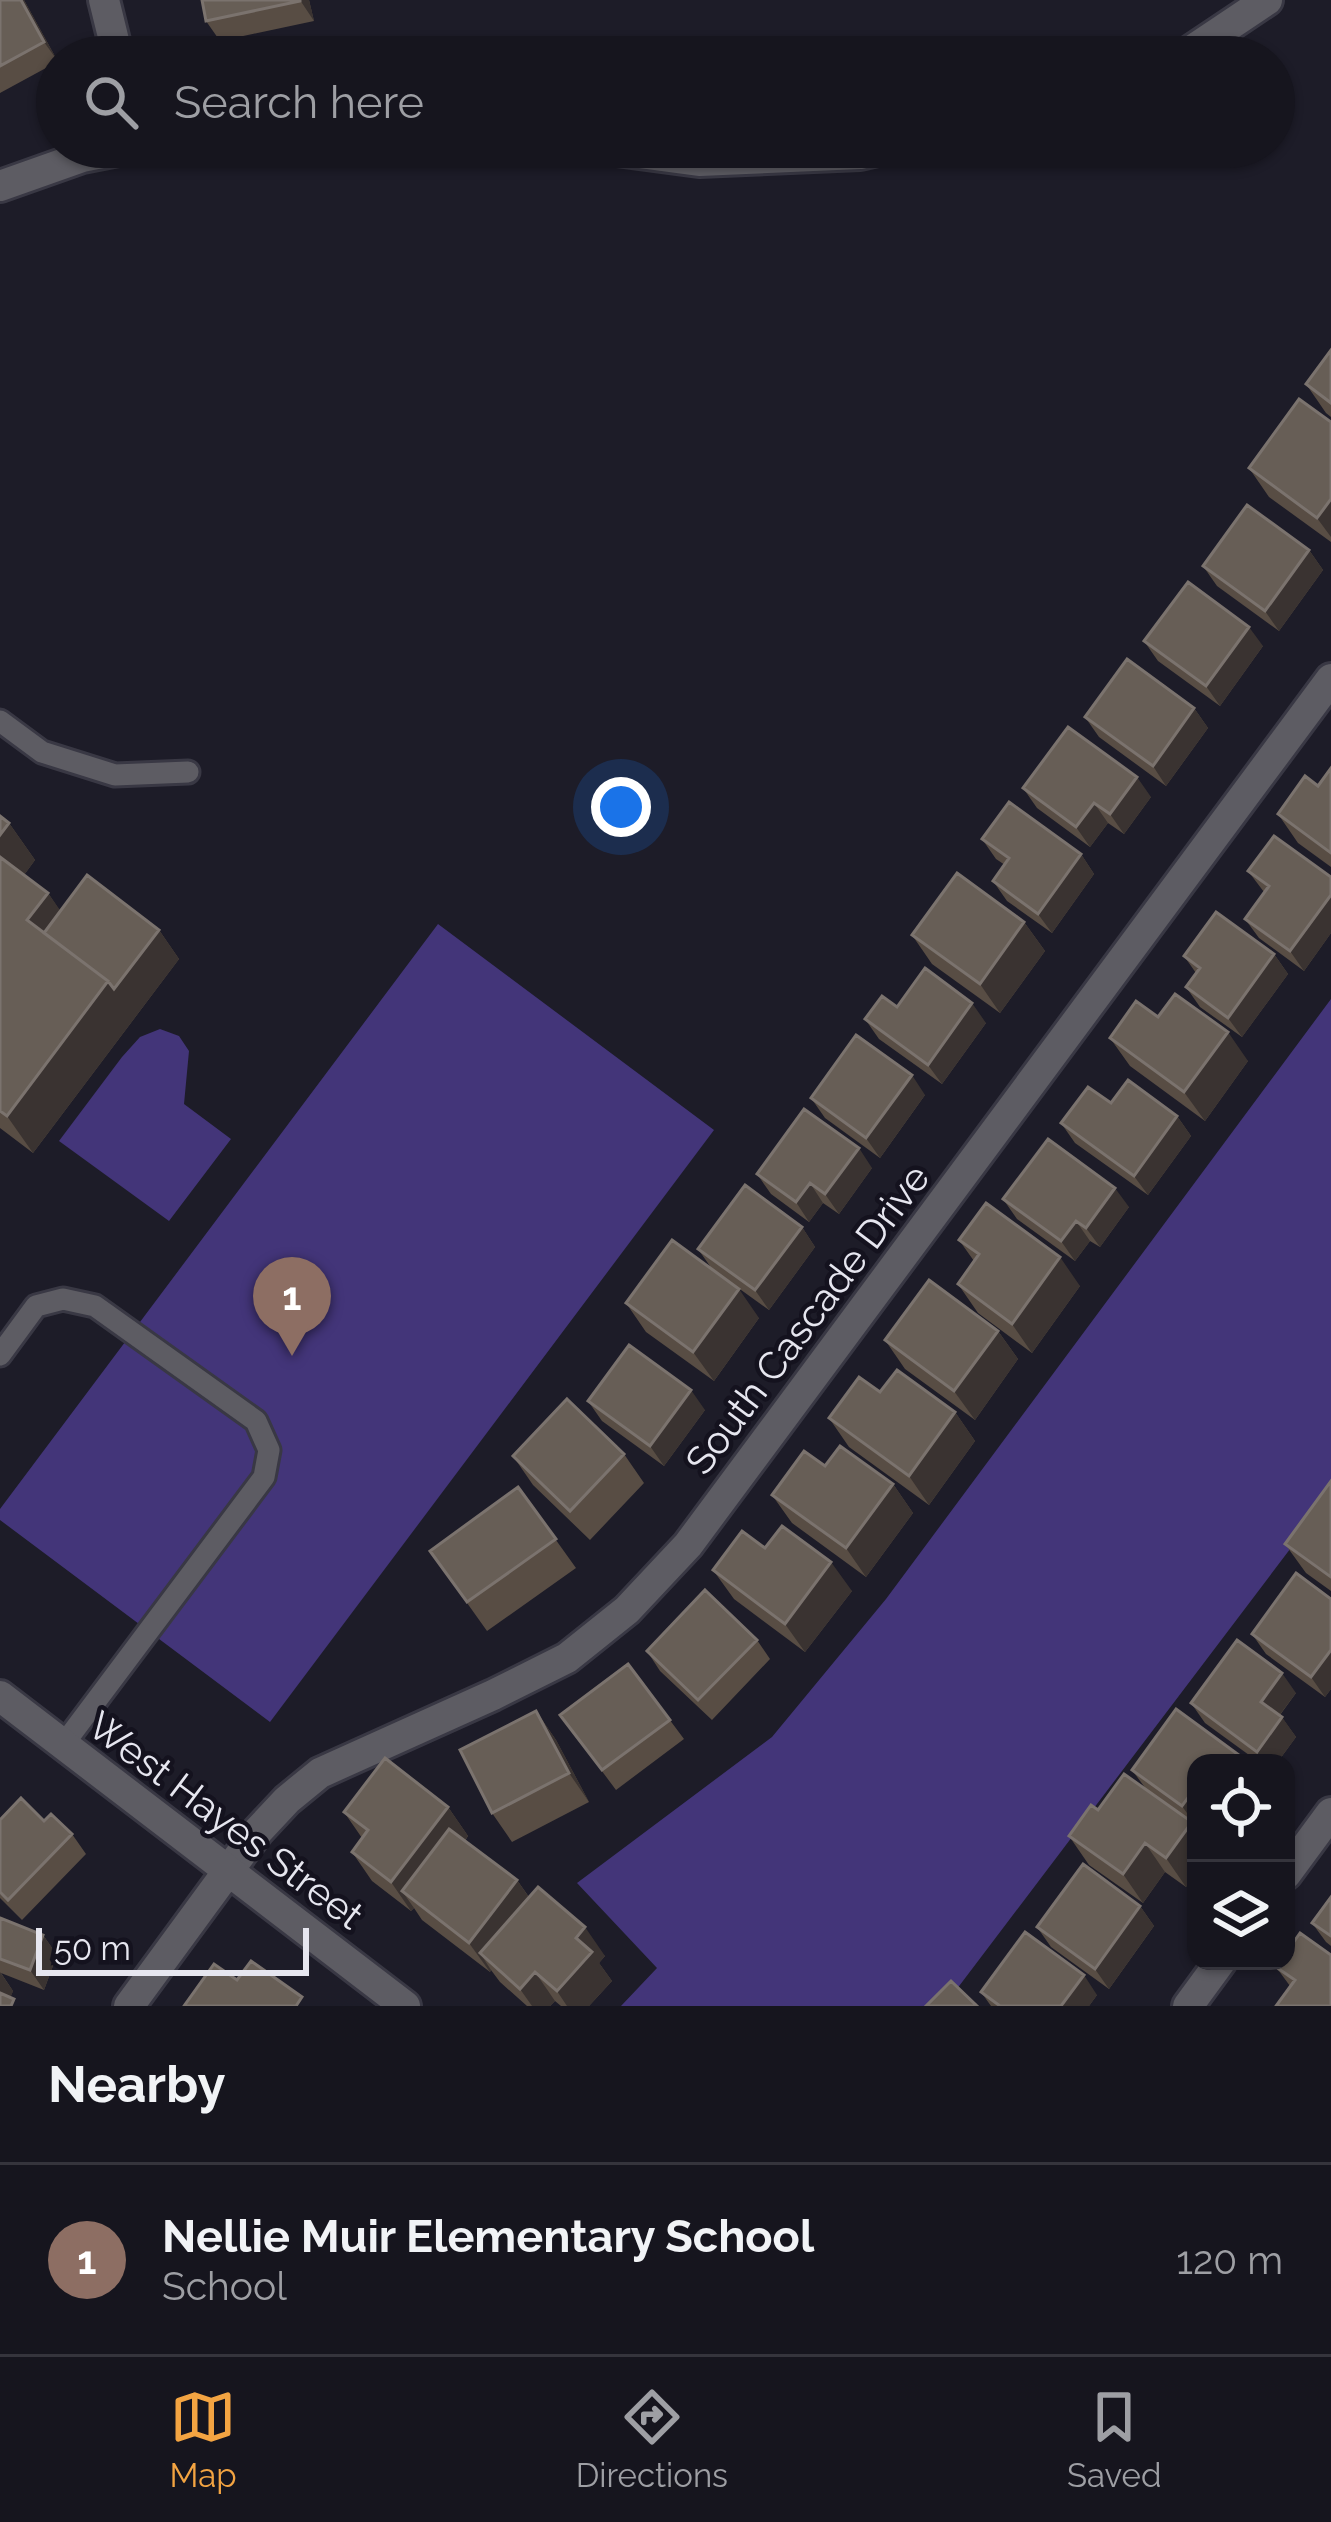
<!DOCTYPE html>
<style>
:root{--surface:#16151e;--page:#1f1e27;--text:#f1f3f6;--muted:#9e9fa4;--line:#35343c;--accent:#f3a442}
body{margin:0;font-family:Raleway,sans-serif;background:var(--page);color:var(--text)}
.controls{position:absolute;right:36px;bottom:36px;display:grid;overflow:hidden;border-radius:24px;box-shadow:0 3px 9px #0004}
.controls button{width:108px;height:108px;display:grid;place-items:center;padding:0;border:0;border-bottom:3px solid var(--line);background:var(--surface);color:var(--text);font:60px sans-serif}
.scale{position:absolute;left:36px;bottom:30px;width:273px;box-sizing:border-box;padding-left:12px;border:6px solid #e6e6ef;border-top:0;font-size:33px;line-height:42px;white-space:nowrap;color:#e6e6ef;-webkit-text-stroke:9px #14121e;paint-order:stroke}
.you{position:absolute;left:621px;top:807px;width:42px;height:42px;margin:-30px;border:9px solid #fff;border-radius:50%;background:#1a73e8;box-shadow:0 0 0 18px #1a73e833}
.badge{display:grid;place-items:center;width:78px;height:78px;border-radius:50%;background:var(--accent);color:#fff;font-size:39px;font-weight:700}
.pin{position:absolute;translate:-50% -99px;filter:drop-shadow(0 3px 6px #0008)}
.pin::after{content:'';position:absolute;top:63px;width:42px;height:36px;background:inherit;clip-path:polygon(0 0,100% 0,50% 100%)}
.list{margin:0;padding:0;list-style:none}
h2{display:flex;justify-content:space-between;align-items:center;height:156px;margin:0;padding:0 48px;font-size:51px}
h2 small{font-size:39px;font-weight:400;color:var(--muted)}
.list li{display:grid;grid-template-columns:78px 1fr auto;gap:36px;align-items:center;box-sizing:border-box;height:192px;padding:0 48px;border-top:3px solid var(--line)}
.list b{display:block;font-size:45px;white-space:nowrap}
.list p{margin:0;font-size:39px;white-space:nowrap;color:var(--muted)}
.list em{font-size:39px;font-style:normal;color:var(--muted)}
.icon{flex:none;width:66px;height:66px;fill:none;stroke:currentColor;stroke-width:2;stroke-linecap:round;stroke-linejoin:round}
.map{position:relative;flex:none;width:1331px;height:2006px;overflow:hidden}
.search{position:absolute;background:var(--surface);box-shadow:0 3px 9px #0004;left:36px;right:36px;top:36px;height:132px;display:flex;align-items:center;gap:30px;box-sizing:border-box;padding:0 42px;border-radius:66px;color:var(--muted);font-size:45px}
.sheet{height:348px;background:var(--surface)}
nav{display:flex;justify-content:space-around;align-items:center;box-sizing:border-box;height:168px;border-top:3px solid var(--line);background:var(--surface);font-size:33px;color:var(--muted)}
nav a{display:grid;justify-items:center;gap:6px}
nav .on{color:var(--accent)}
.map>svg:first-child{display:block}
.green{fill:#433579}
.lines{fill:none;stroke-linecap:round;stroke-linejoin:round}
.service-casing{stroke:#393844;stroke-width:27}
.minor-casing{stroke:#393844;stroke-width:36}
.tertiary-casing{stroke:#393844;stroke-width:36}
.service{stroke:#5d5c63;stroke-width:21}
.minor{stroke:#5d5c63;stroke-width:30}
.tertiary{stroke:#5d5c63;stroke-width:30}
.wall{fill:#584d44}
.shaded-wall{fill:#3a3331}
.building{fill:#675e56;stroke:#7b736e;stroke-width:3}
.labels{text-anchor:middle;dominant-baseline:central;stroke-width:9;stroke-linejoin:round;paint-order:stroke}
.street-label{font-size:39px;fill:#e6e6ef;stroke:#14121e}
</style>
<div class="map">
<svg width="1331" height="2006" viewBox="0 0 1331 2006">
<rect width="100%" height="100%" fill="#1d1c28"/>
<path class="green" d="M 438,924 L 714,1130 L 270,1722 L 0,1520 L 0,1509 Z
M 1331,999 L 1331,1495 L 944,2006 L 621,2006 L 657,1968 L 577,1883 L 772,1737 L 886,1599 Z
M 160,1029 L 179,1036 L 189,1051 L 184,1104 L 231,1139 L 169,1221 L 59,1141 L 122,1057 L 140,1037 Z"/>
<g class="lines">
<defs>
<path id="service" d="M 0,721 L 42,752 L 115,775 L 188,772
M 0,1355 L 36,1306 L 63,1299 L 95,1306 L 256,1421 L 269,1450 L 264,1477 L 63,1745"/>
<path id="minor" d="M 104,0 L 118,57
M 1182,57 L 1267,0
M 594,147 L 699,161 L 860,154 L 891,147
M 0,186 L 82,157 L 133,147
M 228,1871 L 258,1831 L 287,1800 L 320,1773 L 493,1695 L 567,1658 L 627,1610 L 688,1545 L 1331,679
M 1286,1874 L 1331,1813
M 1188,2006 L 1221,1961"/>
<path id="tertiary" d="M 0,1696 L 405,2006
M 129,2006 L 228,1871"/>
</defs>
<use href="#service" class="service-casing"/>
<use href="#minor" class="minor-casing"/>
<use href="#tertiary" class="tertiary-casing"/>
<use href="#service" class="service"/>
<use href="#minor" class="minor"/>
<use href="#tertiary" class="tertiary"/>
</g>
<path class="wall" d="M 0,0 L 24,0 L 57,60 L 57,62 L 0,93 Z
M 202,0 L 309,0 L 314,21 L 220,41 L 206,21 Z
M 1306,384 L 1331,403 L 1331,417 L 1326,413 Z
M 1331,422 L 1331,542 L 1269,497 L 1249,468 Z
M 1309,550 L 1323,570 L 1279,631 L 1217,586 L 1203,566 Z
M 1144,641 L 1263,646 L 1220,706 L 1158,661 Z
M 1194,708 L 1208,728 L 1166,786 L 1099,737 L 1085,717 Z
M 1331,768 L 1331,867 L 1298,843 L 1278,814 L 1318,786 Z
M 1023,788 L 1151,797 L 1124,834 L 1108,823 L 1090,847 L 1037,808 Z
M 0,816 L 9,823 L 35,860 L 24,875 L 48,893 L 60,911 L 159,930 L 179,959 L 33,1153 L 0,1128 Z
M 982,839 L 1081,854 L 1094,874 L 1052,933 L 1007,901 L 993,881 L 1005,865 L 996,859 Z
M 1248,871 L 1331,877 L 1331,933 L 1304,971 L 1259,938 L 1245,919 L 1264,892 Z
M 1024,922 L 1045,951 L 1000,1013 L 932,964 L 912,935 Z
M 1274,954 L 1288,974 L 1242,1037 L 1200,1007 L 1186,987 L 1196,973 L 1184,956 Z
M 897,1007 L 986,1023 L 942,1084 L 879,1039 L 865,1019 Z
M 1158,1017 L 1248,1061 L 1205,1121 L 1130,1066 L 1110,1038 Z
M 925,1095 L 880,1158 L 825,1118 L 811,1098 Z
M 1111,1103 L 1177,1116 L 1191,1136 L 1148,1195 L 1075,1143 L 1061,1123 Z
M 872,1168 L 839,1214 L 823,1203 L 809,1222 L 771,1194 L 757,1174 Z
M 1003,1199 L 1129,1207 L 1100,1247 L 1090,1241 L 1075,1261 L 1017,1219 Z
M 802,1227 L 815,1247 L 769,1310 L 712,1269 L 698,1249 Z
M 959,1240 L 1080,1286 L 1032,1353 L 978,1313 L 958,1284 L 974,1261 Z
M 626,1303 L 759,1318 L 714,1381 L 646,1332 Z
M 998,1331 L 1018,1359 L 975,1420 L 905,1369 L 885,1340 Z
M 880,1392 L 955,1412 L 975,1441 L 929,1505 L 849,1447 L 829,1418 Z
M 588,1401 L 705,1410 L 664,1466 L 602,1421 Z
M 624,1454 L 644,1483 L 590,1540 L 533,1485 L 513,1456 Z
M 825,1466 L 893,1484 L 913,1513 L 866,1577 L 792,1523 L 772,1495 Z
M 1331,1481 L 1331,1591 L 1306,1573 L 1285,1544 Z
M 518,1487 L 576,1568 L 487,1631 L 430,1551 Z
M 765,1548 L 852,1591 L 805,1652 L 734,1599 L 713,1570 Z
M 1331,1599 L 1331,1689 L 1325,1697 L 1266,1654 L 1252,1634 Z
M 757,1640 L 770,1659 L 712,1720 L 660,1671 L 647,1651 Z
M 628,1664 L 684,1739 L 616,1790 L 560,1715 Z
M 1296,1693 L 1280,1715 L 1296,1737 L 1277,1763 L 1260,1763 L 1205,1723 L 1191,1703 Z
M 536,1711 L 556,1740 L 589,1802 L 512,1842 L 492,1813 Z
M 1196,1763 L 1196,1826 L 1194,1824 L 1196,1828 L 1196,1873 L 1186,1887 L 1165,1872 L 1143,1903 L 1089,1865 L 1069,1836 L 1098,1810 L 1146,1789 L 1132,1770 Z
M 448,1807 L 468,1836 L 465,1841 L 517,1880 L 529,1897 L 605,1956 L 599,1963 L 612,1981 L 589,2006 L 561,2006 L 555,2001 L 550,2006 L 527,2006 L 500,1982 L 491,1970 L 490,1972 L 422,1920 L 414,1908 L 411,1911 L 372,1881 L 352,1852 L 362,1838 L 344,1812 Z
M 0,1820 L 44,1821 L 72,1834 L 86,1854 L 22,1920 L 0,1898 Z
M 1331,1897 L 1331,1946 L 1326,1942 L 1312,1923 Z
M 1140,1906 L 1154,1926 L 1109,1989 L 1051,1947 L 1037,1927 Z
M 0,1918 L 43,1935 L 57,1955 L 44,1990 L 1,1973 L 13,1991 L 10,1998 L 0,2006 Z
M 1331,1955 L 1290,1986 L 1276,1967 Z
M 981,1992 L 1097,1995 L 1089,2006 L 991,2006 Z"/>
<path class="shaded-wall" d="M 21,0 L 24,0 L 57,60 L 44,42 Z
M 300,0 L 309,0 L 314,21 Z
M 1331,499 L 1331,537 L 1317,518 Z
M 1309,550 L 1323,570 L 1279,631 L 1265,611 Z
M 1249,627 L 1263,646 L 1220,706 L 1206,686 Z
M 1194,708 L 1208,728 L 1166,786 L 1153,766 Z
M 1137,777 L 1151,797 L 1124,834 L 1110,814 Z
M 1094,803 L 1108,823 L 1090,847 L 1076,827 Z
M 9,823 L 35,860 L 16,886 L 0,864 L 0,835 Z
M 1081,854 L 1094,874 L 1052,933 L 1038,914 Z
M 48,893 L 74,930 L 60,948 L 27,920 Z
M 1331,895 L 1331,933 L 1304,971 L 1290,951 Z
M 1024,922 L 1045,951 L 1000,1013 L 980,984 Z
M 159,930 L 179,959 L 33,1153 L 7,1116 L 108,981 Z
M 1274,954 L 1288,974 L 1242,1037 L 1228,1018 Z
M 972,1003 L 986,1023 L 942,1084 L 928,1065 Z
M 1228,1032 L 1248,1061 L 1205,1121 L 1184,1092 Z
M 912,1075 L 925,1095 L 880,1158 L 866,1138 Z
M 1177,1116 L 1191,1136 L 1148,1195 L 1134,1176 Z
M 859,1148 L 872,1168 L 839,1214 L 825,1194 Z
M 810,1183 L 823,1203 L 809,1222 L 796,1202 Z
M 1115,1188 L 1129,1207 L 1100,1247 L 1086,1228 Z
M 1076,1221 L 1090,1241 L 1075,1261 L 1061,1241 Z
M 802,1227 L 815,1247 L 769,1310 L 755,1290 Z
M 1060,1257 L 1080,1286 L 1032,1353 L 1012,1324 Z
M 739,1289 L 759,1318 L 714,1381 L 693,1352 Z
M 998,1331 L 1018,1359 L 975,1420 L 954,1391 Z
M 691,1390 L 705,1410 L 664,1466 L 650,1446 Z
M 955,1412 L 975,1441 L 929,1505 L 909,1476 Z
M 893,1484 L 913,1513 L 866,1577 L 846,1548 Z
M 831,1562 L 852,1591 L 805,1652 L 785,1624 Z
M 1331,1650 L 1331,1689 L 1325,1697 L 1311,1677 Z
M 1282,1673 L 1296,1693 L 1275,1721 L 1261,1702 Z
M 536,1711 L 556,1740 L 589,1802 L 569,1773 Z
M 1282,1717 L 1296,1737 L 1277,1763 L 1265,1763 L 1257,1752 Z
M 1196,1787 L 1196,1826 L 1182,1806 Z
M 448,1807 L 468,1836 L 417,1903 L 402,1891 L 414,1908 L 411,1911 L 391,1882 Z
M 1192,1822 L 1196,1828 L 1196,1873 L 1186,1887 L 1166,1858 Z
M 1145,1843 L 1165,1872 L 1143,1903 L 1123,1874 Z
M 517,1880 L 537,1909 L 480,1953 L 491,1970 L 490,1972 L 469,1943 Z
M 1140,1906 L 1154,1926 L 1109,1989 L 1095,1969 Z
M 585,1927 L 605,1956 L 599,1963 L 612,1981 L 589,2006 L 567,2006 L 557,1991 L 576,1938 Z
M 43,1935 L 57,1955 L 44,1990 L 30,1970 Z
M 0,1972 L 13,1991 L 7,2006 L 0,2002 Z
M 535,1972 L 555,2001 L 550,2006 L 532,2006 L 520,1989 Z
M 1084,1975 L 1097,1995 L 1089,2006 L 1061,2006 Z"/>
<path class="building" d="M 0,0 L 21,0 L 44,42 L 0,66 Z
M 202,0 L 300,0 L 300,1 L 206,21 Z
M 1331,350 L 1331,403 L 1306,384 Z
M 1299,399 L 1331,422 L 1331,499 L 1317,518 L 1249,468 Z
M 1247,505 L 1309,550 L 1265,611 L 1203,566 Z
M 1188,582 L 1249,627 L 1206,686 L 1144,641 Z
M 1127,659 L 1194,708 L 1153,766 L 1085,717 Z
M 1068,727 L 1137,777 L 1110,814 L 1094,803 L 1076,827 L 1023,788 Z
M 1331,768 L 1331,853 L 1278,814 L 1305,776 L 1318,786 Z
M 1009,802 L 1081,854 L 1038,914 L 993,881 L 1009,858 L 982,839 Z
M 0,816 L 9,823 L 0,835 Z
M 1274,836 L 1331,877 L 1331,895 L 1290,951 L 1245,919 L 1269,886 L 1248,871 Z
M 0,857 L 48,893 L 27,920 L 108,981 L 7,1116 L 0,1111 Z
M 957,873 L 1024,922 L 980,984 L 912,935 Z
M 87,875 L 159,930 L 114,989 L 108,981 L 44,933 Z
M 1216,912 L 1274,954 L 1228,1018 L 1186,987 L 1200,968 L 1184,956 Z
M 925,968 L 972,1003 L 928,1065 L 865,1019 L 882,996 L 897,1007 Z
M 1175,994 L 1228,1032 L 1184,1092 L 1110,1038 L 1136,1001 L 1158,1017 Z
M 856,1035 L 912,1075 L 866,1138 L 811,1098 Z
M 1128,1080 L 1177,1116 L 1134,1176 L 1061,1123 L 1088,1087 L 1111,1103 Z
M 804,1109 L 859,1148 L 825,1194 L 810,1183 L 796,1202 L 757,1174 Z
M 1048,1139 L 1115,1188 L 1086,1228 L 1076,1221 L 1061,1241 L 1003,1199 Z
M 745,1185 L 802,1227 L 755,1290 L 698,1249 Z
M 986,1203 L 1060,1257 L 1012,1324 L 958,1284 L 979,1254 L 959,1240 Z
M 672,1240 L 739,1289 L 693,1352 L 626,1303 Z
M 929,1280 L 998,1331 L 954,1391 L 885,1340 Z
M 629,1345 L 691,1390 L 650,1446 L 588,1401 Z
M 897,1370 L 955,1412 L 909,1476 L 829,1418 L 859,1377 L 880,1392 Z
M 567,1399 L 624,1454 L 570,1511 L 513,1456 Z
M 840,1446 L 893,1484 L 846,1548 L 772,1495 L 804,1451 L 825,1466 Z
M 1331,1481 L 1331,1577 L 1285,1544 Z
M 518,1487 L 556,1539 L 467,1602 L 430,1551 Z
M 782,1526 L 831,1562 L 785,1624 L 713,1570 L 742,1531 L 765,1548 Z
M 1296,1573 L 1331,1599 L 1331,1650 L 1311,1677 L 1252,1634 Z
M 705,1590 L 757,1640 L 698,1700 L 647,1651 Z
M 1237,1640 L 1282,1673 L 1261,1702 L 1282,1717 L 1257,1752 L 1191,1703 Z
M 628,1664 L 670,1720 L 602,1770 L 560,1715 Z
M 1176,1709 L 1247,1761 L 1246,1763 L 1196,1763 L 1196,1787 L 1182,1806 L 1132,1770 Z
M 536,1711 L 569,1773 L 492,1813 L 460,1750 Z
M 385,1758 L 448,1807 L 391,1882 L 352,1852 L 368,1830 L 344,1812 Z
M 1124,1774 L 1192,1822 L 1166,1858 L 1145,1843 L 1123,1874 L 1069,1836 L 1091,1805 L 1098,1810 Z
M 21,1798 L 44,1821 L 51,1814 L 72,1834 L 8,1900 L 0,1892 L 0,1820 Z
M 449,1829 L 517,1880 L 469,1943 L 402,1891 Z
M 1083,1864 L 1140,1906 L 1095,1969 L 1037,1927 Z
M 538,1887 L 585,1927 L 576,1938 L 592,1952 L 557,1991 L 535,1972 L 520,1989 L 480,1953 Z
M 1331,1897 L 1331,1936 L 1312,1923 Z
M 0,1918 L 43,1935 L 30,1970 L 0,1959 Z
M 1025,1932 L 1084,1975 L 1061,2006 L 1000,2006 L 981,1992 Z
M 1300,1933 L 1331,1955 L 1331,2006 L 1276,2006 L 1295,1980 L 1276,1967 L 1280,1961 L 1286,1961 L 1286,1953 Z
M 251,1961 L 302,1997 L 296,2006 L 184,2006 L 214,1964 L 237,1980 Z
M 951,1981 L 977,2006 L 926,2006 Z
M 0,1993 L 14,1999 L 11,2006 L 0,2006 Z"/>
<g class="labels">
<g class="street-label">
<text transform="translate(807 1319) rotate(-53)">South Cascade Drive</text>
<text transform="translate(226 1820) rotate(37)">West Hayes Street</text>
</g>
</g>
</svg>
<div class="controls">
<button><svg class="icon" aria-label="locate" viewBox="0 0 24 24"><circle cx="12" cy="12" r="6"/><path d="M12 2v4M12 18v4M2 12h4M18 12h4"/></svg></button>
<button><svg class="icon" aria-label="layers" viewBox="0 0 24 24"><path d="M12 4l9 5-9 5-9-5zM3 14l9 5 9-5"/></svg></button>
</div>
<div class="scale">50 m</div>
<div class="you"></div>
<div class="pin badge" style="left:292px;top:1356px;background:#8d6e63">1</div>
<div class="search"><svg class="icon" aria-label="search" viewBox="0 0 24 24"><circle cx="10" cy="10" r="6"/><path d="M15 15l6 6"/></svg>Search here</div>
</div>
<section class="sheet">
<h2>Nearby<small></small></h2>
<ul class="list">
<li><span class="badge" style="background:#8d6e63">1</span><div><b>Nellie Muir Elementary School</b><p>School</p></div><em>120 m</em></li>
</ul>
</section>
<nav>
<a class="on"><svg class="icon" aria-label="map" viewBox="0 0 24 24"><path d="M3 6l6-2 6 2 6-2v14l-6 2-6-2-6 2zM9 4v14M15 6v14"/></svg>Map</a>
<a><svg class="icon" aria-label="directions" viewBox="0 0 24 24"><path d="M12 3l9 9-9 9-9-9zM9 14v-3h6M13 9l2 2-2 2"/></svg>Directions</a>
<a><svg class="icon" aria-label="saved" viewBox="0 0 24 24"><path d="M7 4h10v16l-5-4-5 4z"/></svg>Saved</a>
</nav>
